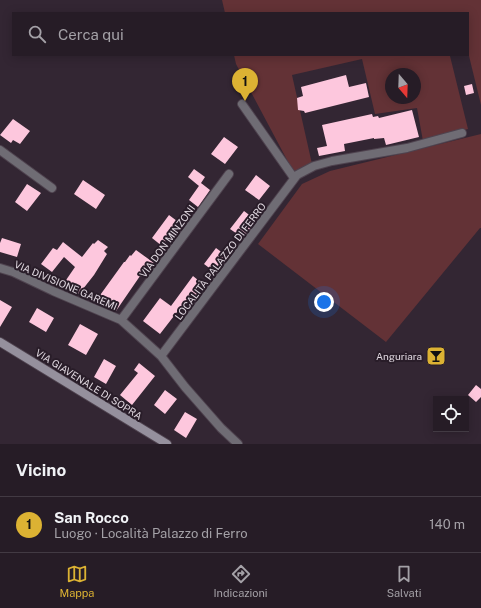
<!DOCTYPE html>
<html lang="it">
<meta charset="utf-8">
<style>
:root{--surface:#261c26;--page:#322932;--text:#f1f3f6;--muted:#a4a1a7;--line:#423a43;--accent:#dcb233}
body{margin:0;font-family:"Public Sans",sans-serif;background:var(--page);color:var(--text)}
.controls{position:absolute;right:12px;bottom:12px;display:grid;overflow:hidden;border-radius:0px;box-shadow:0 2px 10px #0003}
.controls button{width:36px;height:36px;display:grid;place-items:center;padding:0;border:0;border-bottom:1px solid var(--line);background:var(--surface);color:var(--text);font:20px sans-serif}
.compass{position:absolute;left:385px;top:68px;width:36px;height:36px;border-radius:50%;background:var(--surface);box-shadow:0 2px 10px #0003;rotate:161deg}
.you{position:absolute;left:324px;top:302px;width:14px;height:14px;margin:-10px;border:3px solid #fff;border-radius:50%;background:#1a73e8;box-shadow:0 0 0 6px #1a73e833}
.badge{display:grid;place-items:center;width:26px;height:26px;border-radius:50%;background:var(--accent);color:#111;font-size:13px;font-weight:700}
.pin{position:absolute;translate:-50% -33px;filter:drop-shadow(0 1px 2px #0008)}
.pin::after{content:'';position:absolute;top:21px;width:14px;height:12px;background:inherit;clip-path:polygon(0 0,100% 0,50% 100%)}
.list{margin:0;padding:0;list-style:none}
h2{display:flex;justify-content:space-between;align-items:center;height:52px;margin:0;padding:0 16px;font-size:17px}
h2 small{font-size:13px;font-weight:400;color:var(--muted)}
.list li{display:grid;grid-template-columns:26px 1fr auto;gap:12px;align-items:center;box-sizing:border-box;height:56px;padding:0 16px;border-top:1px solid var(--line)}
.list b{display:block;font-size:15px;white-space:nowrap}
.list p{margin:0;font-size:13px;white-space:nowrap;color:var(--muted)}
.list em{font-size:13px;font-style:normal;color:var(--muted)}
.icon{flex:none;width:22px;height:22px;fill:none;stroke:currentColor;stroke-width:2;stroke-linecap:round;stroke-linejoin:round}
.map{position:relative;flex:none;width:481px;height:444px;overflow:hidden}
.search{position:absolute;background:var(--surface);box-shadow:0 2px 10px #0003;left:12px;right:12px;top:12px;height:44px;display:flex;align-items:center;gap:10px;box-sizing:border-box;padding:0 14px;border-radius:0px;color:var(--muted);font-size:15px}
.sheet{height:108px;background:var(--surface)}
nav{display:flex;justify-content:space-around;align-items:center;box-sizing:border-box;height:56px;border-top:1px solid var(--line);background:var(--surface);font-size:11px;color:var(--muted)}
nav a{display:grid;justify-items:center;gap:2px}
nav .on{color:var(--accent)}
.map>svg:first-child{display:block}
.green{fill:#633236;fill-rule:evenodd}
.building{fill:#fdc7dd}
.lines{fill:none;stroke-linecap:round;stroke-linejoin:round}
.street-casing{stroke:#4f434f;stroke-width:10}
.secondary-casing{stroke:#4f434f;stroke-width:10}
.street{stroke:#6f6c74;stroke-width:8}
.secondary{stroke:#95909d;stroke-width:8}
.labels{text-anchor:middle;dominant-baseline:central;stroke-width:4;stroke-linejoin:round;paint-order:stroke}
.street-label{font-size:10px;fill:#e1d9e1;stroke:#291d29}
.poi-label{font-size:10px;fill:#e1d9e1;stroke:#291d29;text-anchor:end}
</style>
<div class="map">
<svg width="481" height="444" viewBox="0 0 481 444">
<rect width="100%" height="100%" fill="#332633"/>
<path class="green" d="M 222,0 L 481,0 L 481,105 L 469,56 L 450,56 L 468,129 L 423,141 L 417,108 L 375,114 L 362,59 L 292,75 L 312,164 L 294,173 L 236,64 L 234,55 L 468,55 L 468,13 L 225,13 ZM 391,74 L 415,74 L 415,98 L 391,98 Z
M 481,134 L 481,228 L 480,228 L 386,342 L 258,244 L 302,184 L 330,171 Z"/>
<path class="building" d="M 346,75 L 349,87 L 366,83 L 369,97 L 305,113 L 304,111 L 298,110 L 297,98 L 303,96 L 301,87 Z
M 472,84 L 474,93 L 466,95 L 464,86 Z
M 412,110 L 419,137 L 386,145 L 384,138 L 374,139 L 374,138 L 344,144 L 345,151 L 319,156 L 317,148 L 327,146 L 322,125 L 372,114 L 373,117 L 378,116 L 379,118 Z
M 13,119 L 30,131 L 20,144 L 13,140 L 11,143 L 0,135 Z
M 224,137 L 238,147 L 225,164 L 211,154 Z
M 194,169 L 205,177 L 199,186 L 188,177 Z
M 256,175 L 270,186 L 259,200 L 245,190 Z
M 83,180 L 105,195 L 96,209 L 74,194 Z
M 201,183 L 210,190 L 198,207 L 189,200 Z
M 27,184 L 41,193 L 27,211 L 15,202 Z
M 244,211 L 256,220 L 243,238 L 230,229 Z
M 169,215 L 177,221 L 175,222 L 181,227 L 176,233 L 173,231 L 162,246 L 152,238 Z
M 2,238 L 21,244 L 17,257 L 0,252 L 0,243 Z
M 98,240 L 108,247 L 104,251 L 107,254 L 94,275 L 79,294 L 64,283 L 75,267 L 64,257 L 52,272 L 41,264 L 53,248 L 57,250 L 63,242 L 82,257 L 93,243 L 94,244 Z
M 216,248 L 228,257 L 216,273 L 204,264 Z
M 136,250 L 154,263 L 142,277 L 140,276 L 116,311 L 98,298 L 124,262 L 125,262 L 130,255 L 131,256 Z
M 193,276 L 204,285 L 189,306 L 184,303 L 160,334 L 143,321 L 160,298 L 171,306 Z
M 0,300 L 12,307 L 0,327 Z
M 37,308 L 54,318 L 46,332 L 29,322 Z
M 80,324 L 98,334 L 86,355 L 68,345 Z
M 104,359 L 116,366 L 106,384 L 94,377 Z
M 139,363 L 155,376 L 132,405 L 120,395 L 138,373 L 134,370 Z
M 476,385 L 481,389 L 481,397 L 476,402 L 468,395 Z
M 165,390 L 177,399 L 165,414 L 154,405 Z
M 185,412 L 197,419 L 186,438 L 174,430 Z"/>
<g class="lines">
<defs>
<path id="street" d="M 242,104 L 294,178
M 0,150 L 52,188
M 0,268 L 13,272 L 53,291 L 121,320 L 161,356 L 185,387 L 221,428 L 238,444
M 121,320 L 229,174
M 161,356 L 297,175 L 314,166 L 332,161 L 407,148 L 462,133"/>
<path id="secondary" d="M 0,342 L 167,444"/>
</defs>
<use href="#street" class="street-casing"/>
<use href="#secondary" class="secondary-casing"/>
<use href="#street" class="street"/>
<use href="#secondary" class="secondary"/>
</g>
<defs>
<symbol id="bar-square" viewBox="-11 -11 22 22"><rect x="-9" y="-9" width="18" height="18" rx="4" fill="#dcb233" stroke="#291d29"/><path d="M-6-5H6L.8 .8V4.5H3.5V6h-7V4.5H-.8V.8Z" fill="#111"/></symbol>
</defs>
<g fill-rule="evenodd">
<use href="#bar-square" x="425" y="345" width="22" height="22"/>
</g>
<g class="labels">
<g class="street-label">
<text transform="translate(167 241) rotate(-54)">VIA DON MINZONI</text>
<text transform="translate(220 261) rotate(-53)">LOCALITÀ PALAZZO DI FERRO</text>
<text transform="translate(66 285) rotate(23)">VIA DIVISIONE GAREMI</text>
<text transform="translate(89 384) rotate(32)">VIA GIAVENALE DI SOPRA</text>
</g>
<g class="poi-label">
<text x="422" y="356">Anguriara</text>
</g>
</g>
</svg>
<div class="controls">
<button><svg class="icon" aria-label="locate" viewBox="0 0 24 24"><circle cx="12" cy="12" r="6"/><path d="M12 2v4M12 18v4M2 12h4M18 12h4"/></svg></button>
</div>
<svg class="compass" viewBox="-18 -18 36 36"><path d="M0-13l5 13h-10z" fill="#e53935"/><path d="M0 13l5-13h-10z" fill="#a4a1a7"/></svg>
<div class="you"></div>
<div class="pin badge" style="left:245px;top:101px">1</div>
<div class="search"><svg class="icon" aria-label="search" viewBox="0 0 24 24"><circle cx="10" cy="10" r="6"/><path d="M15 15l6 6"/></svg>Cerca qui</div>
</div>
<section class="sheet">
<h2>Vicino<small></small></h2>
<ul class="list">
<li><span class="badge">1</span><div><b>San Rocco</b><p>Luogo · Località Palazzo di Ferro</p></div><em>140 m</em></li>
</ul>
</section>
<nav>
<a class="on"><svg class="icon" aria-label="map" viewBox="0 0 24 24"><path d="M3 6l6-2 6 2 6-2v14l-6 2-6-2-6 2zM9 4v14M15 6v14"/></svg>Mappa</a>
<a><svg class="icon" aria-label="directions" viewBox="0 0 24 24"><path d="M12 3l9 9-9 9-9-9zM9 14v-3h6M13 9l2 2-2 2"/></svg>Indicazioni</a>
<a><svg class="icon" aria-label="saved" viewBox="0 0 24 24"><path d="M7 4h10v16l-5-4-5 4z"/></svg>Salvati</a>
</nav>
